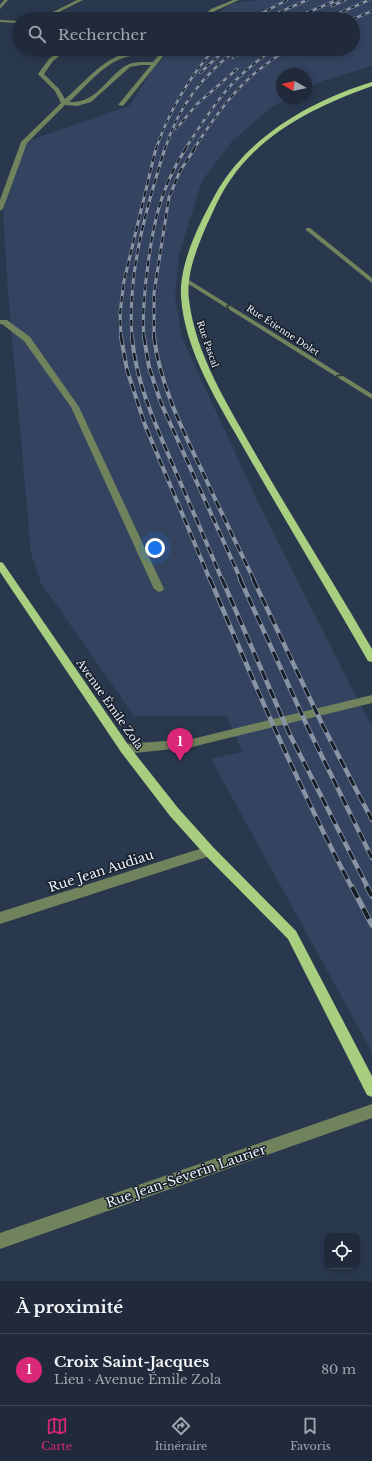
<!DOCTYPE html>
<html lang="fr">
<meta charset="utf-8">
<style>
:root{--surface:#202a3a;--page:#2d3645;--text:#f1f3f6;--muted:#a2a7af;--line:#3d4654;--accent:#db2777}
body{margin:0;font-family:"Libre Baskerville",serif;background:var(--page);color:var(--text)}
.controls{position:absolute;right:12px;bottom:12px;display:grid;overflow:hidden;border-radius:8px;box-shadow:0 2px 6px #0003}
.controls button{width:36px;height:36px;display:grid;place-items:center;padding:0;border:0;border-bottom:1px solid var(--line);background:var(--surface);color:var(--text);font:20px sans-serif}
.compass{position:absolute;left:276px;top:68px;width:36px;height:36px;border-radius:50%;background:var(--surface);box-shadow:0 2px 6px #0003;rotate:279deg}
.you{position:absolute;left:155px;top:548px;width:14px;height:14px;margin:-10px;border:3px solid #fff;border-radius:50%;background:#1a73e8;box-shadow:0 0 0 6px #1a73e833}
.badge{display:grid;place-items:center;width:26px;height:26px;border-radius:50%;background:var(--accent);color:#fff;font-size:13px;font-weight:700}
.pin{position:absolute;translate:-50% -33px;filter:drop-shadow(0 1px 2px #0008)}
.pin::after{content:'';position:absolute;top:21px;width:14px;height:12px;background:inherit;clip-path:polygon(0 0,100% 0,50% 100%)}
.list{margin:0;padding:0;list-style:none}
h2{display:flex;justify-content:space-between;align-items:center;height:52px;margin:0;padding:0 16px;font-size:17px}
h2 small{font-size:13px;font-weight:400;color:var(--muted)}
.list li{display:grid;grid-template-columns:26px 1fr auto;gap:12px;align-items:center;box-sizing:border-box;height:72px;padding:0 16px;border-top:1px solid var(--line)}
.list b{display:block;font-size:15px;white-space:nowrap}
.list p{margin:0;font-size:13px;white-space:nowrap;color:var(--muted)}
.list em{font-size:13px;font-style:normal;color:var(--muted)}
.icon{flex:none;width:22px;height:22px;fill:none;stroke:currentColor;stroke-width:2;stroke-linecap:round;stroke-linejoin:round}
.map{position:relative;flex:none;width:372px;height:1281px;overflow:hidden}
.search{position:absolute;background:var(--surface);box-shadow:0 2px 6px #0003;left:12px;right:12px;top:12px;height:44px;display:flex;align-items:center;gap:10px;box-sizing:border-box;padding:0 14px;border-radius:22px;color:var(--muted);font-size:15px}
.sheet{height:124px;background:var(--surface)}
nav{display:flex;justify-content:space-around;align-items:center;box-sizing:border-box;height:56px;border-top:1px solid var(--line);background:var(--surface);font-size:11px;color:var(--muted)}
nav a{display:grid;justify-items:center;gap:2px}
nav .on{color:var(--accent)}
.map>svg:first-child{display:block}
.built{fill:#344460}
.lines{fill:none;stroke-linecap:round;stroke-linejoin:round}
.minor{fill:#70835d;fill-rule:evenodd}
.major{fill:#a8ce7f;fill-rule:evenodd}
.rail-far4-casing{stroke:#8893a4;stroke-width:2.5}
.rail-far3-casing{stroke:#8893a4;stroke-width:3}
.rail-far2-casing{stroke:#8893a4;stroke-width:4}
.rail-far1-casing{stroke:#8893a4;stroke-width:4.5}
.rail-casing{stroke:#8893a4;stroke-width:5.5}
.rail-far4{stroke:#181f29;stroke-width:1.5;stroke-dasharray:4.5;stroke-linecap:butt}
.rail-far3{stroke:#181f29;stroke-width:2;stroke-dasharray:6;stroke-linecap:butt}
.rail-far2{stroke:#181f29;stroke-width:2.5;stroke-dasharray:8;stroke-linecap:butt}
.rail-far1{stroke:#181f29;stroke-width:3;stroke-dasharray:10;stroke-linecap:butt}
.rail{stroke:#181f29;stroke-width:4;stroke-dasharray:12;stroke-linecap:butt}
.oneway{stroke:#323d39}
.labels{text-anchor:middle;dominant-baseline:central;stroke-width:3;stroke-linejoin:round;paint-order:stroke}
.far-street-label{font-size:9px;fill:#eaf2fd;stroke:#181f29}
.street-label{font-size:11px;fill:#eaf2fd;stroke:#181f29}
.near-street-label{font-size:13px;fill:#eaf2fd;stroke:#181f29}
</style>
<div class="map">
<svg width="372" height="1281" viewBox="0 0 372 1281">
<rect width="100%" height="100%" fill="#2a384e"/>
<path class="built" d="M 256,0 L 372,0 L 372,66 L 322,81 L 306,89 L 306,74 L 282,74 L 282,98 L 290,98 L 272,107 L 232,141 L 202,181 L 179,254 L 175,297 L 182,338 L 258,502 L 353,691 L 372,726 L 372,1052 L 211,759 L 242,752 L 227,716 L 134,716 L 41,583 L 31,553 L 8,292 L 3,213 L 22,143 L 129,106 L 153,69 L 172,49 L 353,49 L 353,19 L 210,19 L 231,4 Z"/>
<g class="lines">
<path class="minor" d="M 4,0 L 8,0 L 0,9 L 0,5 Z
M 77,0 L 83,0 L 45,19 L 39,19 Z
M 233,0 L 239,0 L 215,11 L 205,19 L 200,19 L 211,9 Z
M 0,20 L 19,21 L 19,23 L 0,22 Z
M 62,49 L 68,49 L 53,61 L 44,74 L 59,89 L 65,99 C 83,84 102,59 127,53 C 138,51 149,53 161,53 L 164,49 L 169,49 L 123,106 L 118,105 L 151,65 L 141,65 L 130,67 L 91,102 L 77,106 L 65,105 L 27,143 L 3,209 L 0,211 L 0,200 L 21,142 L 61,103 L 55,91 L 38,74 L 49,59 ZM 132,56 L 158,56 L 153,62 C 145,62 133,61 125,66 C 105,79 96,104 69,102 C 87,86 106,59 132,56 Z
M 306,228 L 310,228 L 372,278 L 372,283 L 306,230 Z
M 184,277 L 372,394 L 372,399 L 182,280 L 182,278 Z
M 0,320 L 7,320 L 30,337 L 79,407 L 164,589 L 162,591 L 159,592 L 154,589 L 71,407 L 24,341 L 2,324 L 0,324 Z
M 372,695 L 372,703 L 192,747 L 125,754 L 121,752 L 120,749 L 121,746 L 125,744 L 192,739 Z
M 209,846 L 213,847 L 215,851 L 213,855 L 0,924 L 0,912 Z
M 372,1104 L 372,1118 L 0,1249 L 0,1233 Z"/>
<path class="major" d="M 372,82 L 372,86 C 319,105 264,131 231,179 C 220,194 213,212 205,229 C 196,251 186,275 189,300 C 196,356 228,405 255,453 C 293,519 334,583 372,649 L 372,662 L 368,661 C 328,591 286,522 246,452 C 219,404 185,353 181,297 C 179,264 199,224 215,195 C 247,137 310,101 372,82 Z
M 0,562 L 3,563 L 129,746 L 178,808 L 213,847 L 296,931 L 372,1076 L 372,1097 L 367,1095 L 288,939 L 205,855 L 170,816 L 121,752 L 0,572 Z"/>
<defs>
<path id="rail-far4" d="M 332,6 L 345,0
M 251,19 L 287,0
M 264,19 L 307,0
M 292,19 L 337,0
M 326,19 L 369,0
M 353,19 L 372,11
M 233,58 L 246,49
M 200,73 L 226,49
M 176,129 L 197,104 L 237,69
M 156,149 C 169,111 188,79 214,49
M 165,149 C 178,107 202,76 237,49
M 185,149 C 214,105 229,79 274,49
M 194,149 C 212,120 236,86 264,66 C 272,59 281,54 290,49"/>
<path id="rail-far3" d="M 121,338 L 120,313 L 124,281 L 156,148
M 132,338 C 127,274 146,209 165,148
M 144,338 C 142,319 144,300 146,280 C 152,230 158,192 186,148
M 154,338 L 154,293 L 169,197 L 180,171 L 195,148"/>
<path id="rail-far2" d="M 121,337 L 127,370 L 145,425 L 210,580
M 132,337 C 136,384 157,428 175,470 C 191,507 207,543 222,580
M 144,337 L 149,367 L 161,403 L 241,580
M 154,337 C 160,385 183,431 204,475 C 220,510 237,545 254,580"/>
<path id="rail-far1" d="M 210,579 C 254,683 299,788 352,888
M 222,579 L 289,733 L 368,888
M 240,579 L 309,730 L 372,858
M 253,579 L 323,726 L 372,820"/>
<path id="rail" d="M 352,887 L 372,925
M 367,887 L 372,896"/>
</defs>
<use href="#rail-far4" class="rail-far4-casing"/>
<use href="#rail-far3" class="rail-far3-casing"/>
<use href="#rail-far2" class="rail-far2-casing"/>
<use href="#rail-far1" class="rail-far1-casing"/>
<use href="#rail" class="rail-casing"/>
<use href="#rail-far4" class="rail-far4"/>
<use href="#rail-far3" class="rail-far3"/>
<use href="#rail-far2" class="rail-far2"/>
<use href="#rail-far1" class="rail-far1"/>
<use href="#rail" class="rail"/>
</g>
<defs><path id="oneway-chevron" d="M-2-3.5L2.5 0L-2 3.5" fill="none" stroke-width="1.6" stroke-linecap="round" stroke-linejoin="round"/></defs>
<g class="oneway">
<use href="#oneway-chevron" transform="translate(229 307) rotate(-147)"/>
<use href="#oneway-chevron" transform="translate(339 377) rotate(-147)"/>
</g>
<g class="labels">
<g class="far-street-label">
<text transform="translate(283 330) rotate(33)">Rue Étienne Dolet</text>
<text transform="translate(208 344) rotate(71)">Rue Pascal</text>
</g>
<g class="street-label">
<text transform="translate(110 704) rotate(55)">Avenue Émile Zola</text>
</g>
<g class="near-street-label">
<text transform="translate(101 871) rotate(-18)">Rue Jean Audiau</text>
<text transform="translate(186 1176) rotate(-19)">Rue Jean-Séverin Laurier</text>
</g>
</g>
</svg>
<div class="controls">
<button><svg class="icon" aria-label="locate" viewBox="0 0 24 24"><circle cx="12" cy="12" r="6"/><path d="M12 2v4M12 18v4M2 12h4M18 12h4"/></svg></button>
</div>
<svg class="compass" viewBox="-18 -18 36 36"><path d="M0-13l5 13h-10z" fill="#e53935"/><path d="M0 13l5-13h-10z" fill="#a2a7af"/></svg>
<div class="you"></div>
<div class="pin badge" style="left:180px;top:761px">1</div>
<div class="search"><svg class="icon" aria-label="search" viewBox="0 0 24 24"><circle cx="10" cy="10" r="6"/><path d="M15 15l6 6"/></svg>Rechercher</div>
</div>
<section class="sheet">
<h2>À proximité<small></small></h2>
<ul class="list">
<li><span class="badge">1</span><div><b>Croix Saint-Jacques</b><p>Lieu · Avenue Émile Zola</p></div><em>80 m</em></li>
</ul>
</section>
<nav>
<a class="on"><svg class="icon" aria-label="map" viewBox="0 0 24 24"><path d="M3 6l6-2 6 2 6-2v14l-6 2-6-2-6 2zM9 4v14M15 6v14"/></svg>Carte</a>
<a><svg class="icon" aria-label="directions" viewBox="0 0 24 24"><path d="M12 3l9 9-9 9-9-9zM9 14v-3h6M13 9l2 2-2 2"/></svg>Itinéraire</a>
<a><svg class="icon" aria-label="saved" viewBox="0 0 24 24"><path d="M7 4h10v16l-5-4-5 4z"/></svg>Favoris</a>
</nav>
